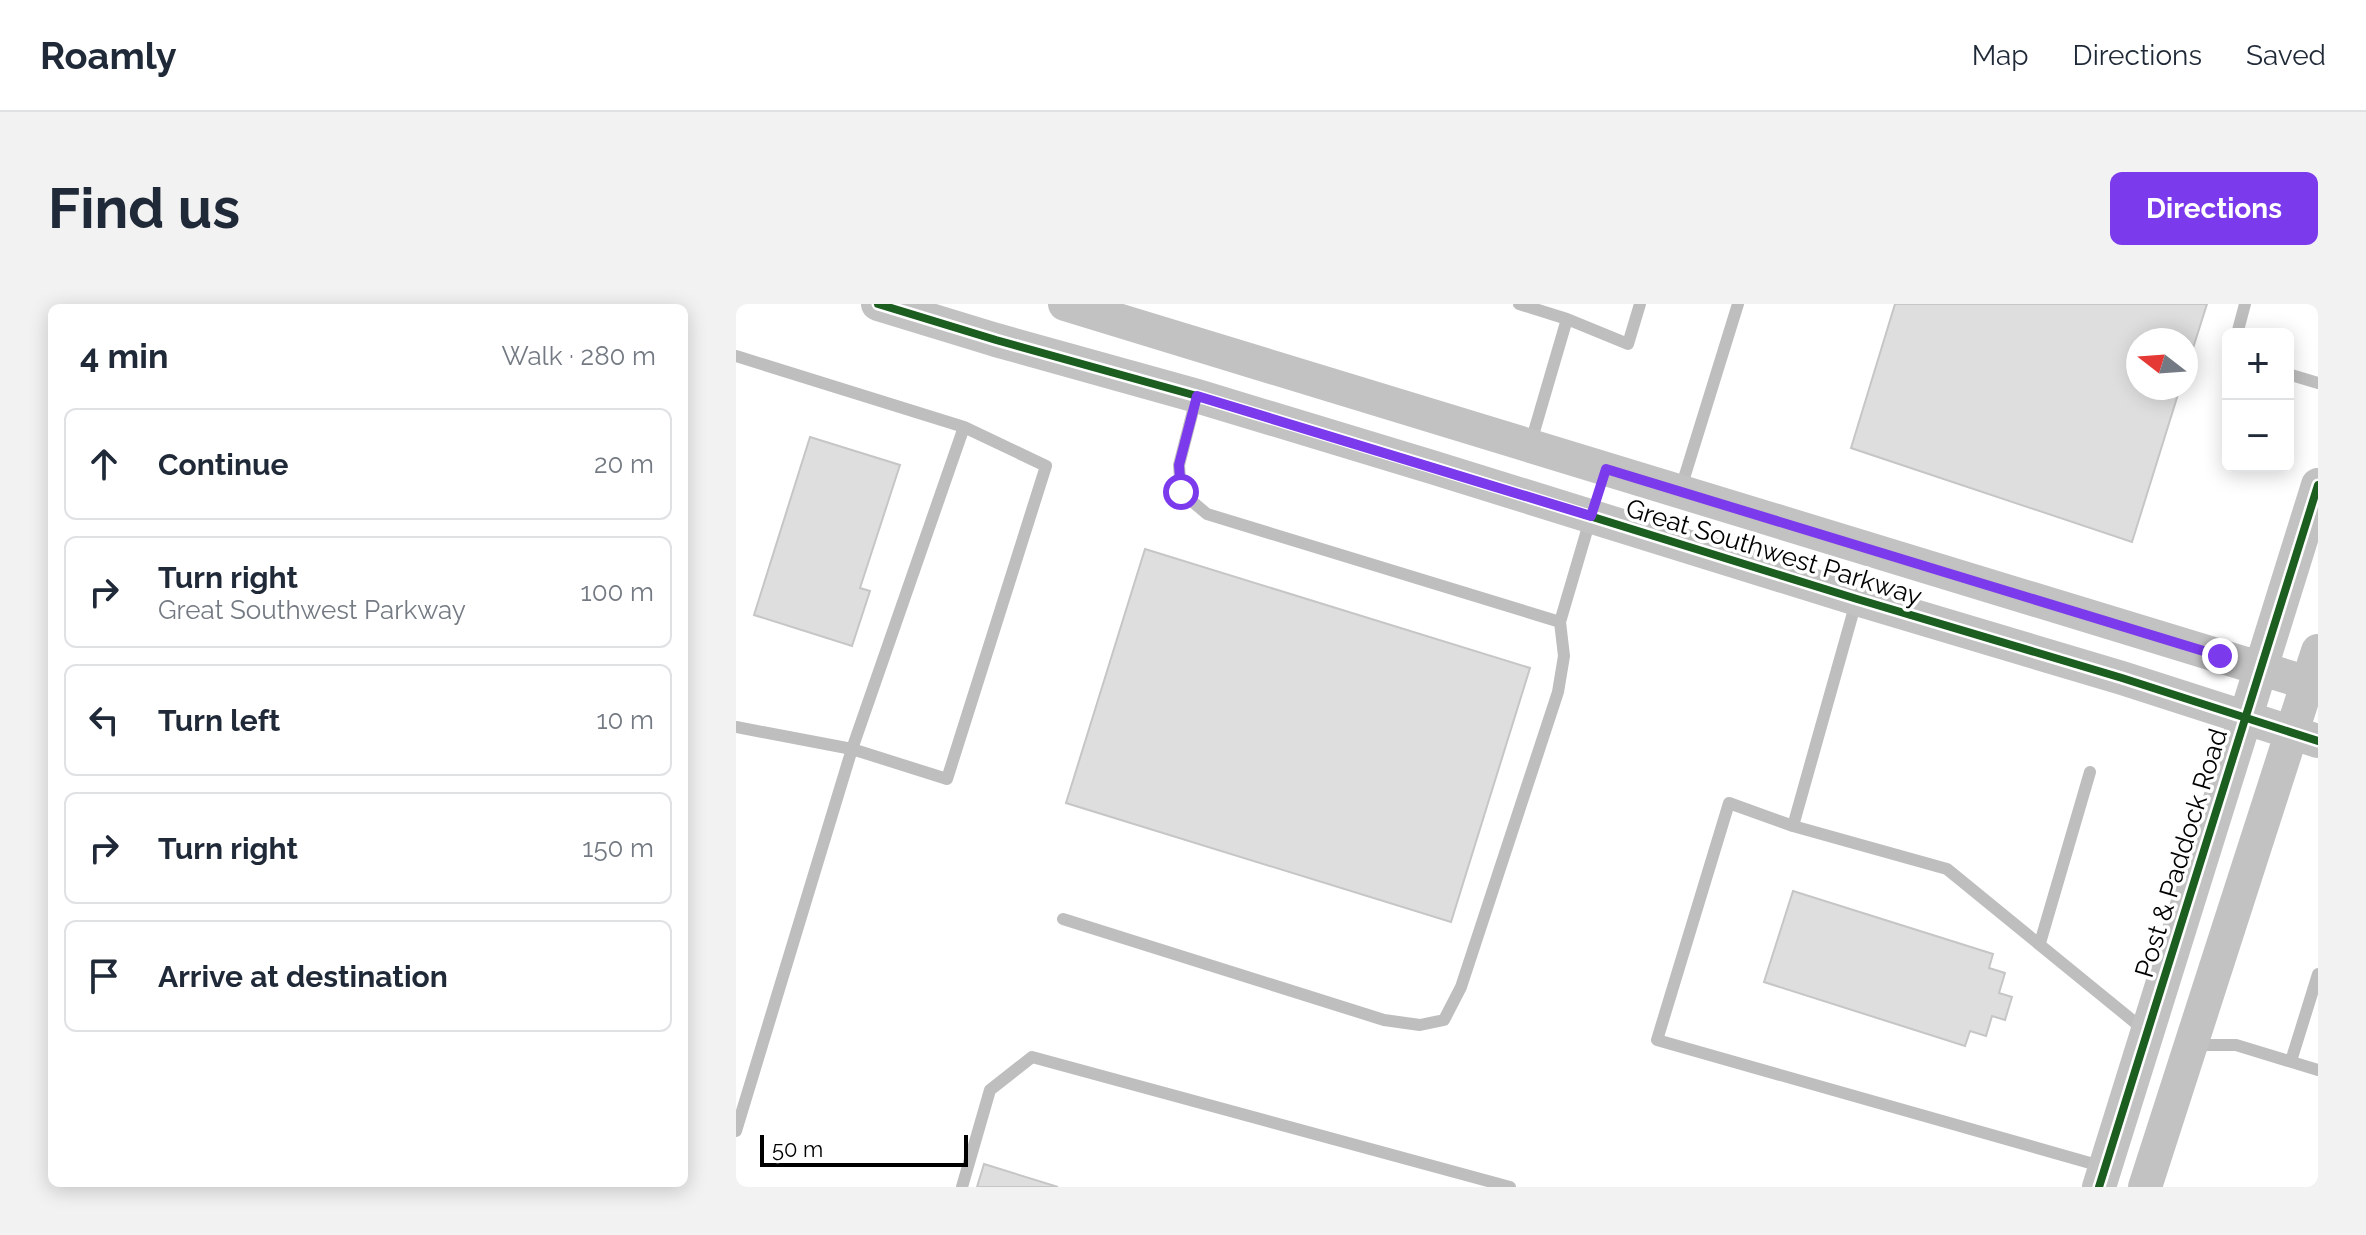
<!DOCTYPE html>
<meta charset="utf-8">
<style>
:root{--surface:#fff;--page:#f2f2f3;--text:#1f2937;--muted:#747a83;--line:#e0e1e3;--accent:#7c3aed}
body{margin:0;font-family:Raleway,sans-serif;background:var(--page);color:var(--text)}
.controls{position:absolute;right:24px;top:24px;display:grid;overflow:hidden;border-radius:12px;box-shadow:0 4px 20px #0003}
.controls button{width:72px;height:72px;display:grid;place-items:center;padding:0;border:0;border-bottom:2px solid var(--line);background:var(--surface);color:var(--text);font:40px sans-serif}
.compass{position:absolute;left:1390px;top:24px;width:72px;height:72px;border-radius:50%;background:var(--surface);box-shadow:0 4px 20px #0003;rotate:287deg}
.scale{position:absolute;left:24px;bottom:20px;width:208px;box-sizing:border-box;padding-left:8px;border:4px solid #000;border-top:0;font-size:22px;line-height:28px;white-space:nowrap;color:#000;-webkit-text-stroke:6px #fff;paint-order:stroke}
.stop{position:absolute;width:24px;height:24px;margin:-18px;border:6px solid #7c3aed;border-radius:50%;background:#fff}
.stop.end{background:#7c3aed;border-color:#fff;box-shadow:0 2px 8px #0008}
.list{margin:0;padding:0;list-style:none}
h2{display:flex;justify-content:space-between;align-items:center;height:104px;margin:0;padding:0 32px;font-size:34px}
h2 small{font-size:26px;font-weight:400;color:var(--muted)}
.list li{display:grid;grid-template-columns:52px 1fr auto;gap:24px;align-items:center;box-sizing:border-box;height:112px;margin:0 16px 16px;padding:0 16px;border:2px solid var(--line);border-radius:12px}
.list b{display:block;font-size:30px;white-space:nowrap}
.list p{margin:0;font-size:26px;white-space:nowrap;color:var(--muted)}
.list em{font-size:26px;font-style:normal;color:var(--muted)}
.icon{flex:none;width:44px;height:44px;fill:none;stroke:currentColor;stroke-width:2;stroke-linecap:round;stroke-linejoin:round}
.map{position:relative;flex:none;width:1582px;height:883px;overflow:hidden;border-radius:12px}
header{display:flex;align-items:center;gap:48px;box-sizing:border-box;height:112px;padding:0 40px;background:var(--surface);border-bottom:2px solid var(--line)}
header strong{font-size:38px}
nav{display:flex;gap:44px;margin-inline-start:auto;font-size:28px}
.intro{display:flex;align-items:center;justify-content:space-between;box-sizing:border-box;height:192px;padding:0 48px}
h1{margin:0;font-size:56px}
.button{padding:20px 36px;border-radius:12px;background:var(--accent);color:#fff;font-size:28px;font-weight:700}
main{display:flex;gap:48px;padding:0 48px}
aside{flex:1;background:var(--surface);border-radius:12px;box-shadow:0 4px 20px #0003}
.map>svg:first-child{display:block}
.building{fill:#dedede;stroke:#c6c6c6;stroke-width:2}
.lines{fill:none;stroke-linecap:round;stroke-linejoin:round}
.lane{stroke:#bebebe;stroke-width:12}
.secondary{stroke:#c2c2c2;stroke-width:34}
.cycleway-casing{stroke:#fff;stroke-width:13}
.cycleway{stroke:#1b5e20;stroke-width:8}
.route{stroke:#7c3aed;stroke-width:10}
.labels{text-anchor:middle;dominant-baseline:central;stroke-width:7;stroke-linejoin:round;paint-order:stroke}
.street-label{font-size:26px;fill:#000;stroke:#fff}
</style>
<header>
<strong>Roamly</strong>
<nav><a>Map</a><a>Directions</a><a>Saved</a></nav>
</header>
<div class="intro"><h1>Find us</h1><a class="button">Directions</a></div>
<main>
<aside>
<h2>4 min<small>Walk · 280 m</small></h2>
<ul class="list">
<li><svg class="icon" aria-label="ahead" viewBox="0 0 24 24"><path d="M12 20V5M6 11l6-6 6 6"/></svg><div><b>Continue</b></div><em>20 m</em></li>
<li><svg class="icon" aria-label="right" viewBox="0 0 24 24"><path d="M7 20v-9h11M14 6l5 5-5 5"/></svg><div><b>Turn right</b><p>Great Southwest Parkway</p></div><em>100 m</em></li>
<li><svg class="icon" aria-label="left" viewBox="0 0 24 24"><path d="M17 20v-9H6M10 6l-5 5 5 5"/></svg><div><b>Turn left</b></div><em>10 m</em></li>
<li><svg class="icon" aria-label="right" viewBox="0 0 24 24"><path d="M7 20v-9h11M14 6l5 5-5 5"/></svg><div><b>Turn right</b></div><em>150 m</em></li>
<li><svg class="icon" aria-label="arrive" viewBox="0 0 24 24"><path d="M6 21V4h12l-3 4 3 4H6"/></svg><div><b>Arrive at destination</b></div></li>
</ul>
</aside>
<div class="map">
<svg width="1582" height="883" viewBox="0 0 1582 883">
<rect width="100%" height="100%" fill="#fff"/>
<path class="building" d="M 1159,0 L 1471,0 L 1450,66 L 1450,36 L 1402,36 L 1402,84 L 1444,84 L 1396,238 L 1115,144 Z
M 74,133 L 164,161 L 124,284 L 134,287 L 116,342 L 18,311 Z
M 409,245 L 794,364 L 715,618 L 330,499 Z
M 1057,587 L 1257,650 L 1253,664 L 1269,669 L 1263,689 L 1276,693 L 1269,716 L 1256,712 L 1250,732 L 1234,727 L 1229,742 L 1028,678 Z
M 248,860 L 322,883 L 241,883 Z"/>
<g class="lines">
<path class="lane" d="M 783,0 L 831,15 L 795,138
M 831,15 L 892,40 L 904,0
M 1501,30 L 1509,0
M 0,52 L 228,123 L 310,162 L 211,475 L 116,445 L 0,827
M 1552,70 L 1582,79
M 460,95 L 443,161 L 445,188 L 471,210 L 824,318 L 854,216
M 945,184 L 1002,0
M 1120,298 L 1057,522 L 1211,565 L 1407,725
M 0,423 L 116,445 L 228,123
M 1057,522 L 993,499 L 921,736 L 1368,863
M 327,615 L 648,716 L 684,721 L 708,716 L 725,683 L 822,388 L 828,352 L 824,318
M 1304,639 L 1354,468
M 1458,741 L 1500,741 L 1582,766
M 1555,757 L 1582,670
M 226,883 L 254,786 L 296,753 L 774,883"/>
<path class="secondary" d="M 142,0 L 260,36 L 461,92 L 699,164 L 1121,295 L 1386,374 L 1582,437
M 329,0 L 1582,382
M 1363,883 L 1582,181
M 1409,883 L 1582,347"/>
<defs>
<path id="cycleway" d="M 142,0 L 260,36 L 461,92 L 699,164 L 1121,295 L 1386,374 L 1582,437
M 1363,883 L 1582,181"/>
</defs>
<use href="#cycleway" class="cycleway-casing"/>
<use href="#cycleway" class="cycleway"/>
</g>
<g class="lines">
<path class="route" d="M 445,188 L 443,161 L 461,92 L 855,212 L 870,165 L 1484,352"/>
</g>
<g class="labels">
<g class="street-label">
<text transform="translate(1038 248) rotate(17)">Great Southwest Parkway</text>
<text transform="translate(1445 549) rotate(-73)">Post &amp; Paddock Road</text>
</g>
</g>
</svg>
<div class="controls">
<button>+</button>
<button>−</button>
</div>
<svg class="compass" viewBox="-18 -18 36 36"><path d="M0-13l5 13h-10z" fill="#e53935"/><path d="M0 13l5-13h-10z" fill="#747a83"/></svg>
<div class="scale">50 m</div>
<div class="stop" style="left:445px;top:188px"></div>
<div class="stop end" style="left:1484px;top:352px"></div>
</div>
</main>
